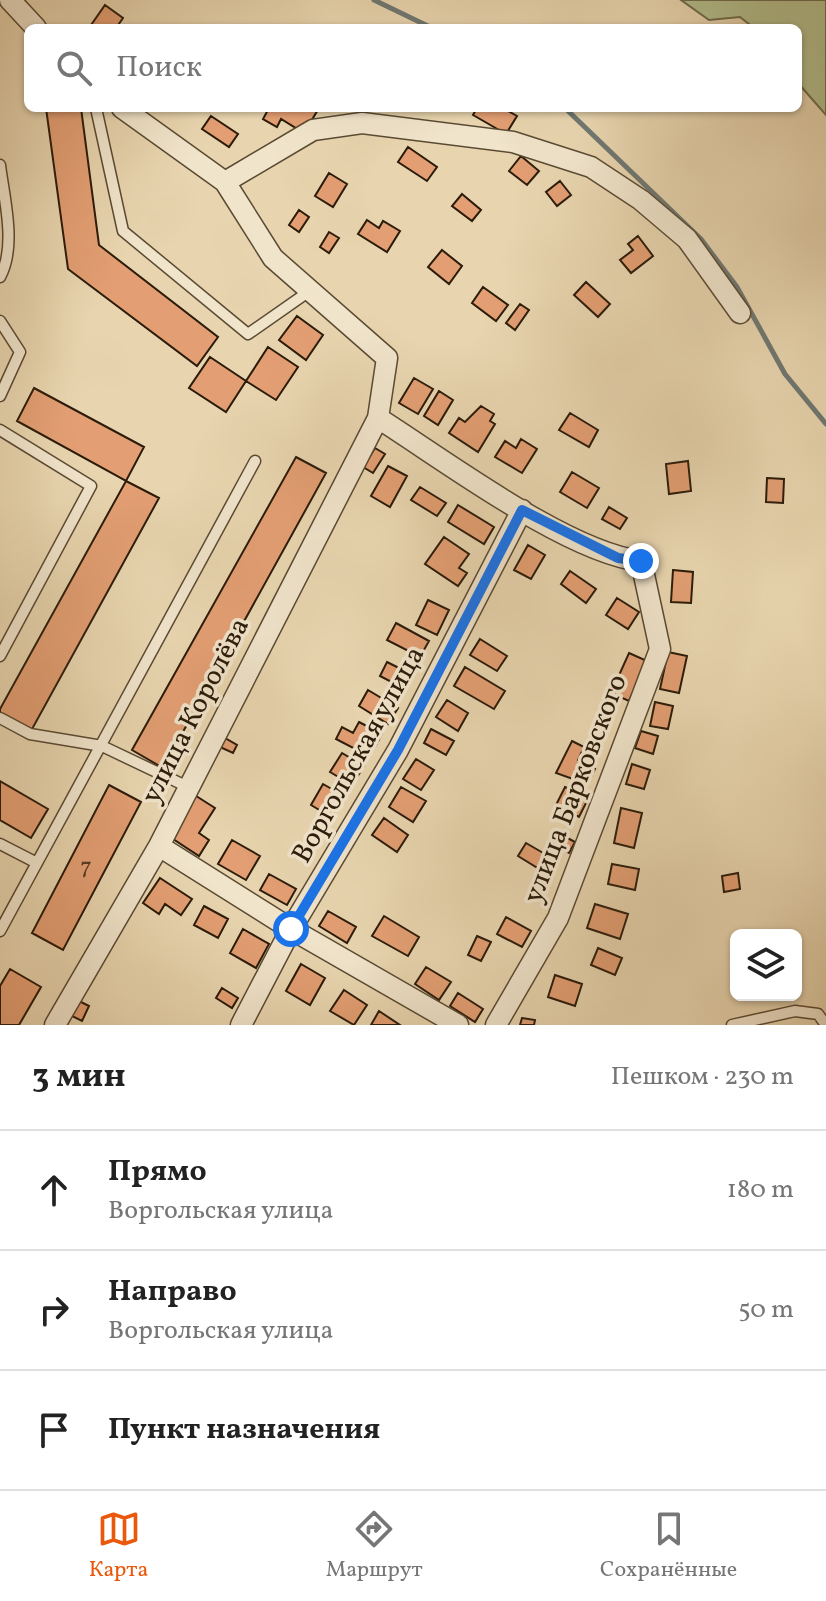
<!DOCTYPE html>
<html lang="ru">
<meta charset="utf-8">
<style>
:root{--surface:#fff;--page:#f6f6f6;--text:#222;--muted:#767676;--line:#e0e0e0;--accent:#ea580c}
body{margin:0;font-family:Vollkorn,serif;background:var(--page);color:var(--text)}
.controls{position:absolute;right:24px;bottom:24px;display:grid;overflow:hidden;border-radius:12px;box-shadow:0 2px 6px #0004}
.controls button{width:72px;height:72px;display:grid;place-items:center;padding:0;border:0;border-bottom:2px solid var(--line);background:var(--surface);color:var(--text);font:40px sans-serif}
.stop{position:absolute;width:24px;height:24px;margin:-18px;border:6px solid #1a73e8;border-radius:50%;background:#fff}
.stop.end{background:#1a73e8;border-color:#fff;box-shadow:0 2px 8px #0008}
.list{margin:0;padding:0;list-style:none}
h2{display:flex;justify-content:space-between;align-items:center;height:104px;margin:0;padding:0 32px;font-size:34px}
h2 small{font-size:26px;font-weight:400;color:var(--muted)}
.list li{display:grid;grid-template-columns:52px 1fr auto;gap:24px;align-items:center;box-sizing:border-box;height:120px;padding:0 32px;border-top:2px solid var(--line)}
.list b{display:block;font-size:30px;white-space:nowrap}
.list p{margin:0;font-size:26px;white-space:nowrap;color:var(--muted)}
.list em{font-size:26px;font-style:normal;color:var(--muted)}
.icon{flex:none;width:44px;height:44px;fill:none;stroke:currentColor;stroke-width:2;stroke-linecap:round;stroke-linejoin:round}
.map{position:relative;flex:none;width:826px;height:1025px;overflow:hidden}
.search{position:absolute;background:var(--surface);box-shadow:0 2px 6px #0004;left:24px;right:24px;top:24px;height:88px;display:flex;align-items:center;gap:20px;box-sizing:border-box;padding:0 28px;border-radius:12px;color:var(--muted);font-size:30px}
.sheet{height:464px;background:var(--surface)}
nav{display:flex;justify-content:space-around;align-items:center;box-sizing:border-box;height:112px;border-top:2px solid var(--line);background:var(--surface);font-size:22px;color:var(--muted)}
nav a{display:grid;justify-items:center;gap:4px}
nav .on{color:var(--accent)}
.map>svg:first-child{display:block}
.green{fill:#b3be8d;stroke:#6e6c4c;stroke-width:2}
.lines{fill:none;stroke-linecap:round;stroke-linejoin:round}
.stream{stroke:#6f7772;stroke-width:5}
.building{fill:#e39f73;stroke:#2a1b0a;stroke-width:2}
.service-casing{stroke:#5a4a33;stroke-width:13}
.minor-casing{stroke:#5a4a33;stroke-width:23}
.service{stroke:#f0e4cb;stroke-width:10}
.minor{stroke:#f0e4cb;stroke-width:20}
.route{stroke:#1a73e8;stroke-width:10}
.labels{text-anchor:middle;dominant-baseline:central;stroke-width:7;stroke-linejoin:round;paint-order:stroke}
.number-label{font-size:24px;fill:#583c24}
.street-label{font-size:28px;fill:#2a1b0a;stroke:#f0e4cb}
</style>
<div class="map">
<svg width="826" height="1025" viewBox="0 0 826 1025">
<rect width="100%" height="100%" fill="#e8d5af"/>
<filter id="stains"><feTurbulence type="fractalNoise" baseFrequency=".0025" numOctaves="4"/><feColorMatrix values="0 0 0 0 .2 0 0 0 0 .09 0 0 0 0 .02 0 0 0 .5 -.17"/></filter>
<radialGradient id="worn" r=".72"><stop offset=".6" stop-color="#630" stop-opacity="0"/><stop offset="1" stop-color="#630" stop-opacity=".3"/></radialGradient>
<path class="green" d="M 681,0 L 826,0 L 826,115 L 798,83 L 798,28 L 754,28 L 740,17 L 709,20 Z"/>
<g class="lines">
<path class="stream" d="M 374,0 L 432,28
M 565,108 L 701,239 L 737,287 L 785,374 L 826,424"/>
</g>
<path class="building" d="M 105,5 L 123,18 L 116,28 L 89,28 Z
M 46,108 L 81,108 L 99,245 L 218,337 L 197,366 L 68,269 Z
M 269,108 L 296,109 L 319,108 L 304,133 L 281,119 L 277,127 L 263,119 Z
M 477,108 L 503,108 L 517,116 L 506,134 L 473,115 Z
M 211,116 L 238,134 L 229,147 L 202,129 Z
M 408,147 L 437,167 L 427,181 L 398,162 Z
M 521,156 L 539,171 L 527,185 L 509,171 Z
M 329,173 L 347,184 L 333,207 L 315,196 Z
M 560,181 L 571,195 L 557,206 L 546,192 Z
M 462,194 L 481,210 L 472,221 L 452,206 Z
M 299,210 L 309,217 L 299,232 L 289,225 Z
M 367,220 L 379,228 L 383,221 L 400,231 L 387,252 L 358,234 Z
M 329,232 L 339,238 L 329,253 L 320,247 Z
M 638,236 L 653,256 L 631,273 L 620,260 L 633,250 L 628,244 Z
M 442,250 L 462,266 L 449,284 L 428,267 Z
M 586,282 L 610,304 L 598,317 L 574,295 Z
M 483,287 L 508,305 L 496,321 L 472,303 Z
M 520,304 L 529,310 L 515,330 L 506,323 Z
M 297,316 L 323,335 L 306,360 L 279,340 Z
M 268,347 L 298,367 L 276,400 L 246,381 Z
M 210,357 L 246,381 L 226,412 L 189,388 Z
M 414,378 L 433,389 L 418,414 L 399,403 Z
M 34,388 L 144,447 L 126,481 L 17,421 Z
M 439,391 L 453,400 L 438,425 L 424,416 Z
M 481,406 L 494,414 L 490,421 L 495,424 L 478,452 L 449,433 L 459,418 L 465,422 Z
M 570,413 L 598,430 L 589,447 L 559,430 Z
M 521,439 L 537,449 L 522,473 L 495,457 L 505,441 L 516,448 Z
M 375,448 L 385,454 L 373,473 L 363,467 Z
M 296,457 L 326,473 L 163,768 L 132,750 Z
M 688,461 L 691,491 L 669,494 L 666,464 Z
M 388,466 L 407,476 L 390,507 L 371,496 Z
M 572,472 L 599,488 L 587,508 L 560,492 Z
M 767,478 L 784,479 L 783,503 L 766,502 Z
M 126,481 L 159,498 L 31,731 L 0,714 L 0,709 Z
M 420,487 L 446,503 L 437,516 L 411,500 Z
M 458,505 L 494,527 L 484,544 L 448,522 Z
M 609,507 L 627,518 L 620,529 L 602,519 Z
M 444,537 L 469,554 L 459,568 L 467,573 L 458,586 L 425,564 Z
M 528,545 L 545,555 L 531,579 L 514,570 Z
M 673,570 L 693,572 L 691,603 L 671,602 Z
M 570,571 L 596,589 L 586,603 L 561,584 Z
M 617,598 L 639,612 L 628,629 L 606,615 Z
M 428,600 L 449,610 L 437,635 L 416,625 Z
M 396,623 L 429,641 L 420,657 L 387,640 Z
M 480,639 L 507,656 L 497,671 L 470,655 Z
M 668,652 L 687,656 L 679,693 L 660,689 Z
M 629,653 L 647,661 L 629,701 L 611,693 Z
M 387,662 L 411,674 L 403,688 L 380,676 Z
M 465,667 L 505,691 L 494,709 L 454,686 Z
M 368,690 L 398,708 L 388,724 L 359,706 Z
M 447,700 L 468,713 L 458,731 L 436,717 Z
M 655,702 L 673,706 L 668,729 L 650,726 Z
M 359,722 L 382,734 L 375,747 L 360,739 L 355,749 L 336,739 L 342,727 L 353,733 Z
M 431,729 L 454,741 L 446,755 L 424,743 Z
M 641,731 L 658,736 L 653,754 L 635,748 Z
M 225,738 L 237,745 L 233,753 L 220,747 Z
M 572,741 L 584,747 L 578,760 L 595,769 L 587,784 L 556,773 Z
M 342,753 L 364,766 L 352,785 L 330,772 Z
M 416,759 L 434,770 L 421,790 L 403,779 Z
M 632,764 L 650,770 L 644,789 L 626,784 Z
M 0,781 L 48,809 L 31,838 L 0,820 Z
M 323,784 L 344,796 L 331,817 L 311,805 Z
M 109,785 L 141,802 L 63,950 L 32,933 Z
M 401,787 L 426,801 L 413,822 L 389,807 Z
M 565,787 L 588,799 L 579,817 L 556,805 Z
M 193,794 L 215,808 L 199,833 L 209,840 L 199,856 L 167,835 Z
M 621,808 L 642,813 L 634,848 L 614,843 Z
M 384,818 L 408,835 L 397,852 L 372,835 Z
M 560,834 L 575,842 L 569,853 L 554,845 Z
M 232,840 L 260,856 L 246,880 L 218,864 Z
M 526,843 L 557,861 L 549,875 L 518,856 Z
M 612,864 L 639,869 L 635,890 L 608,884 Z
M 738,873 L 740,889 L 724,892 L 722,876 Z
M 269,874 L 296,889 L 287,905 L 260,890 Z
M 160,878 L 192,899 L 181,915 L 165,904 L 159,914 L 143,903 Z
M 595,904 L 628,914 L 620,939 L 587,928 Z
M 204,906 L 228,919 L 218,938 L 194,925 Z
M 328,911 L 356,927 L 347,943 L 319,926 Z
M 384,916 L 419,937 L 408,956 L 372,936 Z
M 506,917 L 531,931 L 522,947 L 497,934 Z
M 243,929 L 269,944 L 256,968 L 230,953 Z
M 477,936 L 491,942 L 481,961 L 468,955 Z
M 598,948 L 622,958 L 615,975 L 591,965 Z
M 301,964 L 325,978 L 310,1005 L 286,991 Z
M 426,967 L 451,982 L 439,1000 L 415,984 Z
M 10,969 L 41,987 L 19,1025 L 0,1025 L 0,986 Z
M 555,975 L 582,984 L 575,1006 L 548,997 Z
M 222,988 L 238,998 L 232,1008 L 216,998 Z
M 344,990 L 367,1005 L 354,1025 L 330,1011 Z
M 458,993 L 483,1009 L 475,1022 L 450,1006 Z
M 77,1000 L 89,1006 L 82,1021 L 70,1015 Z
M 379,1011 L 400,1025 L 371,1025 Z
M 522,1018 L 535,1020 L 534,1025 L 520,1025 Z"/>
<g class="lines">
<defs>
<path id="service" d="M 96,108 L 123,231 L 248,334 L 311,290
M 0,165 C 4,198 17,246 0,277
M 0,321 L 20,352 L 0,396
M 0,430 L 91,486 L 0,656
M 0,718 L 30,734 L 102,746 L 188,787
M 0,844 L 37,863
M 0,931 L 255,461
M 732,1025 L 795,1011 L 818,1014 L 826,1025"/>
<path id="minor" d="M 10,0 L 36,28
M 225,182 L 313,130 L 362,123 L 513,142 L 591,167 L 641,200 L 687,239 L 740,313
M 378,418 C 443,459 568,553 641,561 L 660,649 L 558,918 L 496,1025
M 159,846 L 291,929 L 458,1025
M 55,1025 L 159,846 L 378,418 L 387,358 L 273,258 L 225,182 L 122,108
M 241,1025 L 291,929 L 398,750 L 522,510"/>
</defs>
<use href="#service" class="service-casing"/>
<use href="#minor" class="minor-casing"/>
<use href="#service" class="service"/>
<use href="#minor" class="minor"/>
</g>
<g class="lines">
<path class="route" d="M 291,929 L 398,750 L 522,510 L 618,558 L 641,561"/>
</g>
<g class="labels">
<g class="number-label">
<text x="86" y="868">7</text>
</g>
<g class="street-label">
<text transform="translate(196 711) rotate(-63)">улица Королёва</text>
<text transform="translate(359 755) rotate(-61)">Воргольская улица</text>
<text transform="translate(576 789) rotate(-69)">улица Барковского</text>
</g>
</g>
<rect width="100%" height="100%" filter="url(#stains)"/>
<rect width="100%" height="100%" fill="url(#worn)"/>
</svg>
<div class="controls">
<button><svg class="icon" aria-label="layers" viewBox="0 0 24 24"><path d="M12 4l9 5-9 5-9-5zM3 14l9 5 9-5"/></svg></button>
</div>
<div class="stop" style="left:291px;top:929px"></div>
<div class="stop end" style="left:641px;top:561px"></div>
<div class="search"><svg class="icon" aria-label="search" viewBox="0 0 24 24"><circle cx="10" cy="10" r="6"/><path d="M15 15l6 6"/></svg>Поиск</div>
</div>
<section class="sheet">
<h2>3 мин<small>Пешком · 230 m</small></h2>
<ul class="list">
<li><svg class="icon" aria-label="ahead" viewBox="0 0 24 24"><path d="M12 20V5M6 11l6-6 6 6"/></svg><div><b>Прямо</b><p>Воргольская улица</p></div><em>180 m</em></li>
<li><svg class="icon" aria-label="right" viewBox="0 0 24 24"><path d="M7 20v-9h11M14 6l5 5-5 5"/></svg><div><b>Направо</b><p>Воргольская улица</p></div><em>50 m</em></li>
<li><svg class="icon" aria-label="arrive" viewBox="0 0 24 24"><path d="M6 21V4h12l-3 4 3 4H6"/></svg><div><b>Пункт назначения</b></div></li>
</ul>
</section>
<nav>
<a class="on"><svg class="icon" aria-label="map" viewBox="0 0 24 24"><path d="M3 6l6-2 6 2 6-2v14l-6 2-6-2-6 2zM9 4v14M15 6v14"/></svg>Карта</a>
<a><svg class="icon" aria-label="directions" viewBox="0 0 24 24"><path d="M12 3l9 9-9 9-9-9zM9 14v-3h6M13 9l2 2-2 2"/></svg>Маршрут</a>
<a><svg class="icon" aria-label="saved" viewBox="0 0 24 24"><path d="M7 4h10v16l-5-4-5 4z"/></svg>Сохранённые</a>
</nav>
